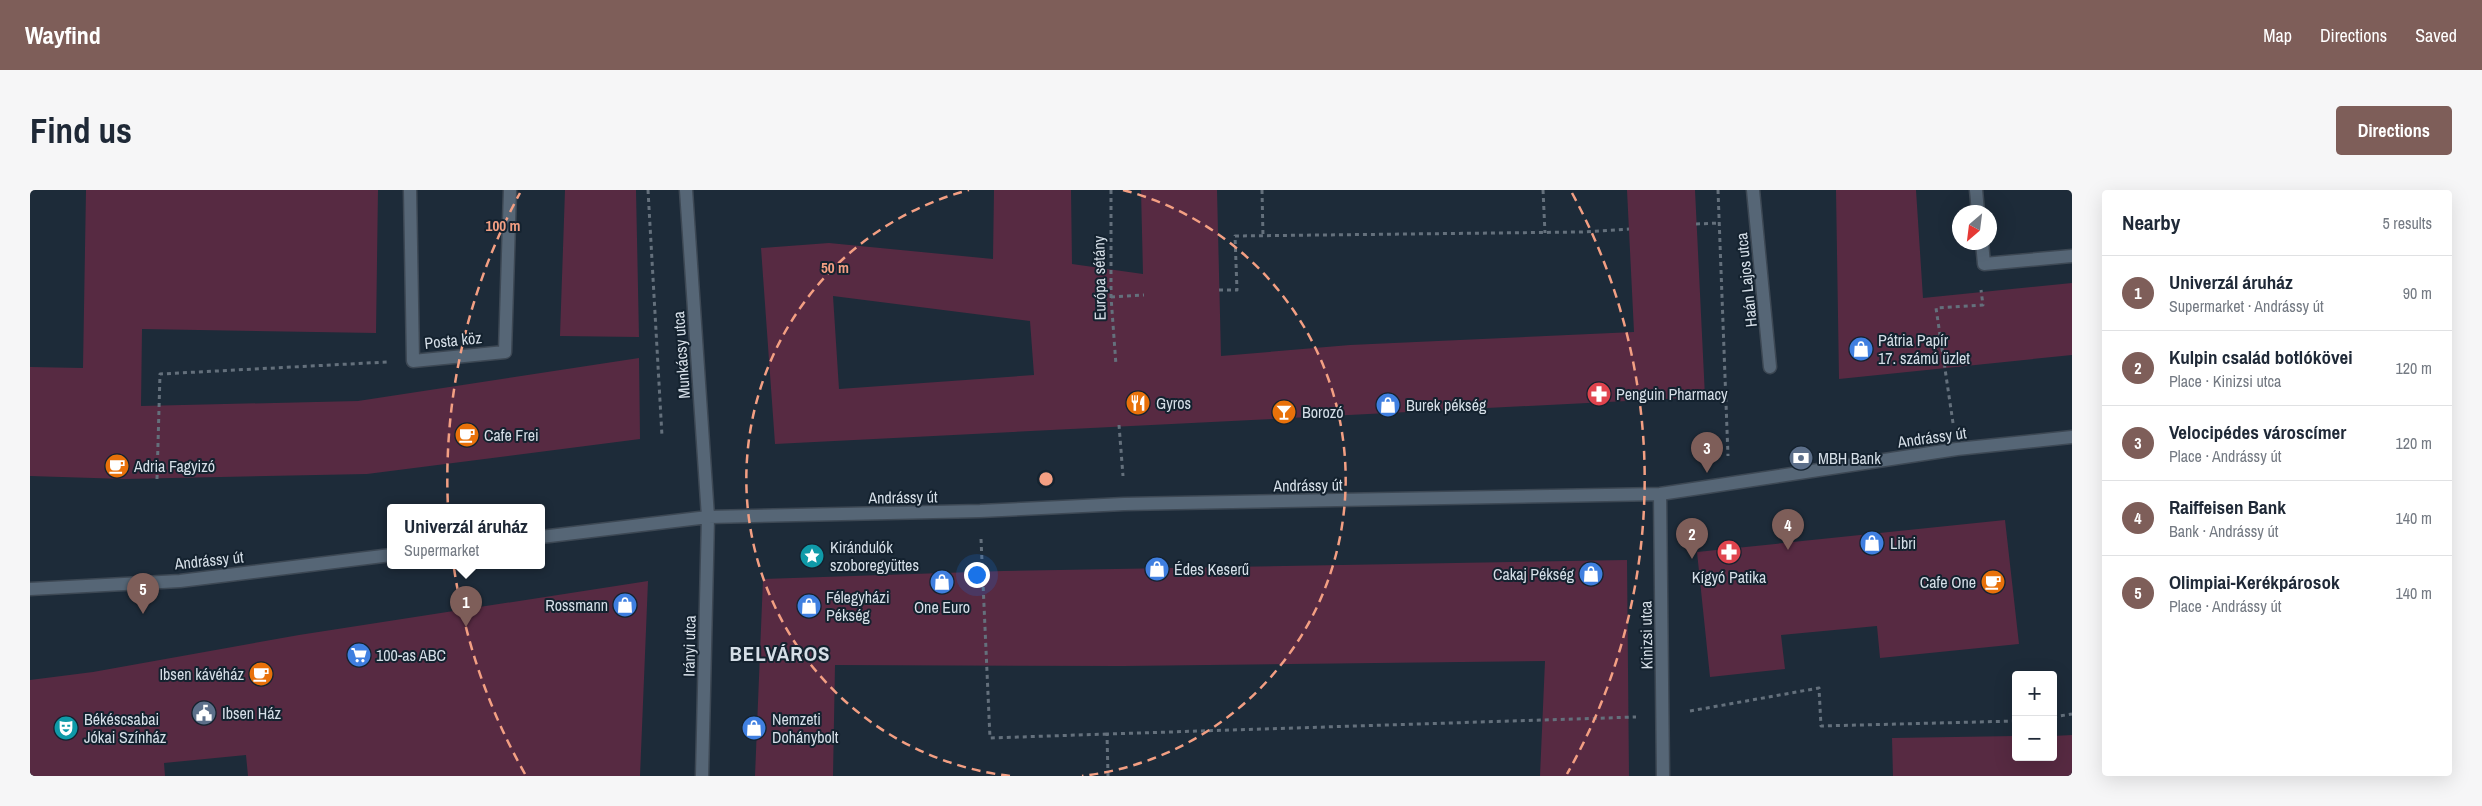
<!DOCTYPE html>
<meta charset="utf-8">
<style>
:root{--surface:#fff;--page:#f6f6f7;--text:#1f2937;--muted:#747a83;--line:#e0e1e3;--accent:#7e5e59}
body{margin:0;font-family:"Archivo Narrow",sans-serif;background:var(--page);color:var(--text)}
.controls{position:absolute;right:15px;bottom:15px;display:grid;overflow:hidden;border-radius:5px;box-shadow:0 5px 20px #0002}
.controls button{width:45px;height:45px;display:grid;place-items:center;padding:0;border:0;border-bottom:1px solid var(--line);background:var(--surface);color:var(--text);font:25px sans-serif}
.compass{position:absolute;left:1922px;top:15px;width:45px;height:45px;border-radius:50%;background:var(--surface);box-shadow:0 5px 20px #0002;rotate:208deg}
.you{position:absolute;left:946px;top:384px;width:18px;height:18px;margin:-12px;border:4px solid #fff;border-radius:50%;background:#1a73e8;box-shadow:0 0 0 8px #1a73e833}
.badge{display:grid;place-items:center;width:32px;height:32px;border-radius:50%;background:var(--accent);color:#fff;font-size:16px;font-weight:700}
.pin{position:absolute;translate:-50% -41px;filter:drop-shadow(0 1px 2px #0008)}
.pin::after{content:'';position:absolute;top:26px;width:18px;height:15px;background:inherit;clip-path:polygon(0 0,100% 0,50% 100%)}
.popup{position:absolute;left:357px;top:314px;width:158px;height:65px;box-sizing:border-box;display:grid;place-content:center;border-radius:5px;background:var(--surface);filter:drop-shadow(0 1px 4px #0005);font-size:16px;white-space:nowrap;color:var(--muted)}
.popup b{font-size:19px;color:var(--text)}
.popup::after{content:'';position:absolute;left:50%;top:100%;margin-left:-10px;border:10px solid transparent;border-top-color:var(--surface)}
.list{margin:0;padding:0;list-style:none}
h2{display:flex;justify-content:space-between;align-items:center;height:65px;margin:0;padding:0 20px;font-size:21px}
h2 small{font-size:16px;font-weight:400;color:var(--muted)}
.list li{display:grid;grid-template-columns:32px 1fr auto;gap:15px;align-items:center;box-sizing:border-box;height:75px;padding:0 20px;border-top:1px solid var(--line)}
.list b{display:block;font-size:19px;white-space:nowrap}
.list p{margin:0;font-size:16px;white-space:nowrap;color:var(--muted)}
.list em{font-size:16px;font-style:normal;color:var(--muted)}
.map{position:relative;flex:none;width:2042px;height:586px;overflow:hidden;border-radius:5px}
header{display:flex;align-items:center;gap:30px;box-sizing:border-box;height:70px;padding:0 25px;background:var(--accent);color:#fff}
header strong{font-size:24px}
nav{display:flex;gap:28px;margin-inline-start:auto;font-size:18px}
.intro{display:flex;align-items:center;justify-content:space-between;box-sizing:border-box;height:120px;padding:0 30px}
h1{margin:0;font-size:35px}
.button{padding:12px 22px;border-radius:5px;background:var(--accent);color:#fff;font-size:18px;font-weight:700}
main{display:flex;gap:30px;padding:0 30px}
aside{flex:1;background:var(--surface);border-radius:5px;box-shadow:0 5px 20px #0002}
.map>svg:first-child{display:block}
.building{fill:#572a42;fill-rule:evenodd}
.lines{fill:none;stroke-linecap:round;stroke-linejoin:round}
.minor-casing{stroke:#3d4854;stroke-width:15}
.path{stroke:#64707c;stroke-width:3;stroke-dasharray:4 4;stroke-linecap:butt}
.minor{stroke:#566676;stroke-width:12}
.ring{fill:none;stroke:#f39f83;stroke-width:2.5;stroke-dasharray:9 6}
.labels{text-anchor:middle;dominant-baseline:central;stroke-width:4;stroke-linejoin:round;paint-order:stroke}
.street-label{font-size:16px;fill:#d5dee7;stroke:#14222f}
.poi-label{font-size:16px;fill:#d5dee7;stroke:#14222f;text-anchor:start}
.district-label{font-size:21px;font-weight:bold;letter-spacing:1px;fill:#d5dee7;stroke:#14222f}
.centre{fill:#f39f83;stroke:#14222f;stroke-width:2.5}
.ring-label{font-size:15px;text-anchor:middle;font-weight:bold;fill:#f39f83;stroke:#14222f;stroke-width:4;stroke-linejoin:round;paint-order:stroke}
</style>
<header>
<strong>Wayfind</strong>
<nav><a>Map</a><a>Directions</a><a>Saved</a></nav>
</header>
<div class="intro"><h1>Find us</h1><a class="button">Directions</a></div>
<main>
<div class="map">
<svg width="2042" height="586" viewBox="0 0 2042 586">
<rect width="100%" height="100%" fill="#1d2b39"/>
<path class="building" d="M 56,0 L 348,0 L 346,143 L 112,139 L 111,216 L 328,211 L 609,168 L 610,249 L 337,284 L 95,289 L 0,286 L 0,177 L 53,178 Z
M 535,0 L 606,0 L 609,147 L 530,146 Z
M 964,0 L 1041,0 L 1042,74 L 1113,84 L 1111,0 L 1187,0 L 1191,166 L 1320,155 L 1604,142 L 1597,0 L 1665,0 L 1675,207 L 745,254 L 731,58 L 799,53 L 963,69 ZM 803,106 L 1000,131 L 1004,185 L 809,199 Z
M 1806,0 L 1886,0 L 1893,108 L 2042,93 L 2042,165 L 1809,189 Z
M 1975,330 L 1989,454 L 1850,468 L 1847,436 L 1751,445 L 1755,479 L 1680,487 L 1667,362 Z
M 1597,370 L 1599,586 L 1510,586 L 1515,471 L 1093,476 L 805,475 L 803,586 L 725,586 L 733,389 L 973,381 Z
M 618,391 L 610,586 L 218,586 L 216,565 L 134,573 L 135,586 L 0,586 L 0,490 L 63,482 L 269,445 Z
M 2042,545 L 2042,586 L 1863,586 L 1862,548 L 1986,546 L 1986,567 L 2023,567 L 2023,546 Z"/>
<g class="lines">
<defs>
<path id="minor" d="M 380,0 L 383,171 L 475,162 L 480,0
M 656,0 L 678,327 L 672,586
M 1723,0 L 1740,177
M 1946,0 L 1948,22
M 1952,52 L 1954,74 L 2042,66
M 1630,304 L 1633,586
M 511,347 L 678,327 L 950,321 L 1094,314 L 1630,304 L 1927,259 L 2042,247
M 0,399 L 150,391 L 361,365"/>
</defs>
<use href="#minor" class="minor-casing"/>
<path class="path" d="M 618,0 L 632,246
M 1081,0 L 1081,107 L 1086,175
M 1232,0 L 1233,46
M 1513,0 L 1515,43
M 1688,0 L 1698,266
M 1666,34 L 1689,33
M 1189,100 L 1207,100 L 1205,46 L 1551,42 L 1599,39
M 1081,107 L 1114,105
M 1923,233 L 1906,118 L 1953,115 L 1951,100
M 1089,235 L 1093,286
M 127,289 L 130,184 L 357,172
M 951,349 L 960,548 L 1077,544
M 1660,521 L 1789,498 L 1791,536 L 1986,531
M 2023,527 L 2042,524
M 1078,586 L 1077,544 L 1606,527"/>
<use href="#minor" class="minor"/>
</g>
<g class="ring">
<path d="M980 586A299 299 0 0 1 939 0M1093 0A299 299 0 0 1 1052 586"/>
<path d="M495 584A599 599 0 0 1 490 3M1542 3A599 599 0 0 1 1537 584"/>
</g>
<defs>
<symbol id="shop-disc" viewBox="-11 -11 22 22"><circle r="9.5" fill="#3f7fe0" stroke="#14222f"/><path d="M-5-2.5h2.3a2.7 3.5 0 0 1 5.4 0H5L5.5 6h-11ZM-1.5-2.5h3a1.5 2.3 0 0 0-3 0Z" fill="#fff"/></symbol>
<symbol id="pharmacy-disc" viewBox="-11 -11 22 22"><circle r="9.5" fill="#e0444e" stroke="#14222f"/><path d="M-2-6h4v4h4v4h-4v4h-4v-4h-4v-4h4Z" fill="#fff"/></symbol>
<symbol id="restaurant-disc" viewBox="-11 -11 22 22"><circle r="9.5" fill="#e8710a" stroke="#14222f"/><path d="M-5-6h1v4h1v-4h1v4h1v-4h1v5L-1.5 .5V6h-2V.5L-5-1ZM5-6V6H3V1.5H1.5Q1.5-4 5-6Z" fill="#fff"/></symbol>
<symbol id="bar-disc" viewBox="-11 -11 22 22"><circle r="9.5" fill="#e8710a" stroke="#14222f"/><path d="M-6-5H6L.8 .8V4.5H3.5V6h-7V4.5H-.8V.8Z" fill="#fff"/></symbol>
<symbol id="cafe-disc" viewBox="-11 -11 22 22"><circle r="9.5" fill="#e8710a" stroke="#14222f"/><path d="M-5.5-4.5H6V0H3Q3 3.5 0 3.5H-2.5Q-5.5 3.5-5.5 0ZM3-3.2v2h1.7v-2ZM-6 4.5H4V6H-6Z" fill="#fff"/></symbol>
<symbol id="bank-disc" viewBox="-11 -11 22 22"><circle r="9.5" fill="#5c6f8a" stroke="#14222f"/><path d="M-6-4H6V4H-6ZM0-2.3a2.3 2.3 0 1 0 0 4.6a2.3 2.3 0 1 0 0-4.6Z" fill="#fff"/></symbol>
<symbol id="sight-disc" viewBox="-11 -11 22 22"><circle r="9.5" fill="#0f9aa8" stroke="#14222f"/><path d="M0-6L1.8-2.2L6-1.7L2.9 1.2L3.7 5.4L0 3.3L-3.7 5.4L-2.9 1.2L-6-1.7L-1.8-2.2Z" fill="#fff"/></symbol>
<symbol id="supermarket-disc" viewBox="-11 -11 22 22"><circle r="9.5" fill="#3f7fe0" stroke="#14222f"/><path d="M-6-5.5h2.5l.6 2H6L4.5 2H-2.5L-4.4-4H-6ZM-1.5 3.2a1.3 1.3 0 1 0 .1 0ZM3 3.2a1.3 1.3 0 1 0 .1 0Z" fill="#fff"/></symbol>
<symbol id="civic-disc" viewBox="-11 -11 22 22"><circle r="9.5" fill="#5c6f8a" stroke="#14222f"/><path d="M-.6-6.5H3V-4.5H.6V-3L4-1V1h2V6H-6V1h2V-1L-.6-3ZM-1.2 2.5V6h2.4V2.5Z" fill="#fff"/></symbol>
<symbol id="theatre-disc" viewBox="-11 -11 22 22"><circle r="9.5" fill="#0f9aa8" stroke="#14222f"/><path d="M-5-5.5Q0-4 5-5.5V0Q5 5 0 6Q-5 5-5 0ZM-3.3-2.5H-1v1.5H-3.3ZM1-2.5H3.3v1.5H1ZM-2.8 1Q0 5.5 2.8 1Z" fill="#fff"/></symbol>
</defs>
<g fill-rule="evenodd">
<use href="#shop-disc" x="1817" y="145" width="28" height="28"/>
<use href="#pharmacy-disc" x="1555" y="190" width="28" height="28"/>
<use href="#restaurant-disc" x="1094" y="199" width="28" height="28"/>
<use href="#shop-disc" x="1344" y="201" width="28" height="28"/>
<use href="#bar-disc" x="1240" y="208" width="28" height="28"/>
<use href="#cafe-disc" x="423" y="231" width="28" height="28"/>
<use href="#bank-disc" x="1757" y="254" width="28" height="28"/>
<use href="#cafe-disc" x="73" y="262" width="28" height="28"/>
<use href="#shop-disc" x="1828" y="339" width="28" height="28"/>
<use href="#pharmacy-disc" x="1685" y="348" width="28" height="28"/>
<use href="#sight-disc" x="768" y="352" width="28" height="28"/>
<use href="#shop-disc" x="1113" y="365" width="28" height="28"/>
<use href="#shop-disc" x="1547" y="370" width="28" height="28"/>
<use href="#shop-disc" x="898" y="378" width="28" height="28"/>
<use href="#cafe-disc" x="1949" y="378" width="28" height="28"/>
<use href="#shop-disc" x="581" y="401" width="28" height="28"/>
<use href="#shop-disc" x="765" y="402" width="28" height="28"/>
<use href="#supermarket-disc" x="315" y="451" width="28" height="28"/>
<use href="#cafe-disc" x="217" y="470" width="28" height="28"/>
<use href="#civic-disc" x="160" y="509" width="28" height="28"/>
<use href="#theatre-disc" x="22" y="524" width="28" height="28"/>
<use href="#shop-disc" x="710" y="524" width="28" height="28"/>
</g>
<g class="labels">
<g class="street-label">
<text transform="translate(1069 88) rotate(-91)">Európa sétány</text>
<text transform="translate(1716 90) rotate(-96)">Haán Lajos utca</text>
<text transform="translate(423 150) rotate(-6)">Posta köz</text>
<text transform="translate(651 165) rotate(-94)">Munkácsy utca</text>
<text transform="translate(1902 247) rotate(-8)">Andrássy út</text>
<text transform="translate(1278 295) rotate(-1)">Andrássy út</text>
<text transform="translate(873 307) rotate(-1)">Andrássy út</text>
<text transform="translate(179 370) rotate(-6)">Andrássy út</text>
<text transform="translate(1616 445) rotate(-91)">Kinizsi utca</text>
<text transform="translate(659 456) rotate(-89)">Irányi utca</text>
</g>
<g class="poi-label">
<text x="1848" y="150">Pátria Papír<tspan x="1848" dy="18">17. számú üzlet</tspan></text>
<text x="1586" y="204">Penguin Pharmacy</text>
<text x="1126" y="213">Gyros</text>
<text x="1376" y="215">Burek pékség</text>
<text x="1272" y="222">Borozó</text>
<text x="454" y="245">Cafe Frei</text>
<text x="1788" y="268">MBH Bank</text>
<text x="104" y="276">Adria Fagyizó</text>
<text x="1860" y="353">Libri</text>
<text x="800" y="357">Kirándulók<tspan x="800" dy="18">szoboregyüttes</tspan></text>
<text x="1144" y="379">Édes Keserű</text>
<text x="1544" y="384" text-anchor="end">Cakaj Pékség</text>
<text x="1699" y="387" text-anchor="middle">Kígyó Patika</text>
<text x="1946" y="392" text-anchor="end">Cafe One</text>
<text x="796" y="407">Félegyházi<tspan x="796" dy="18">Pékség</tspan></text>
<text x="578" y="415" text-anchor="end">Rossmann</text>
<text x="912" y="417" text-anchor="middle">One Euro</text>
<text x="346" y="465">100-as ABC</text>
<text x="214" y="484" text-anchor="end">Ibsen kávéház</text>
<text x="192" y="523">Ibsen Ház</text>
<text x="54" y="529">Békéscsabai<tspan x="54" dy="18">Jókai Színház</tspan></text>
<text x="742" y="529">Nemzeti<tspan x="742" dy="18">Dohánybolt</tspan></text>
</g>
<g class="district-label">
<text x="750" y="463">BELVÁROS</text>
</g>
</g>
<circle cx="1016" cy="289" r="8" class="centre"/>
<g class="ring-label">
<text x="473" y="41">100 m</text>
<text x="805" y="83">50 m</text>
</g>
</svg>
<div class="controls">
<button>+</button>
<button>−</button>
</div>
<svg class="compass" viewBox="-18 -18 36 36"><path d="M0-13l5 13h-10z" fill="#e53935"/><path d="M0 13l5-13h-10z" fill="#747a83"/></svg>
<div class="you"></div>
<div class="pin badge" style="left:436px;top:437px">1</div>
<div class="popup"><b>Univerzál áruház</b>Supermarket</div>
<div class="pin badge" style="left:1662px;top:369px">2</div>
<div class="pin badge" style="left:1677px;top:283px">3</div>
<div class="pin badge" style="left:1758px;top:360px">4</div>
<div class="pin badge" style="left:113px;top:424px">5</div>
</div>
<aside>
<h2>Nearby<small>5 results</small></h2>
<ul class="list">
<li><span class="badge">1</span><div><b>Univerzál áruház</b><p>Supermarket · Andrássy út</p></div><em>90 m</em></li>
<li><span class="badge">2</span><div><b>Kulpin család botlókövei</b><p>Place · Kinizsi utca</p></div><em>120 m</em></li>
<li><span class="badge">3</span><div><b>Velocipédes városcímer</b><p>Place · Andrássy út</p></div><em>120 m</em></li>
<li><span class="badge">4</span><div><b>Raiffeisen Bank</b><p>Bank · Andrássy út</p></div><em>140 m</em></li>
<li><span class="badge">5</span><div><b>Olimpiai-Kerékpárosok</b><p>Place · Andrássy út</p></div><em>140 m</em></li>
</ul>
</aside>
</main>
